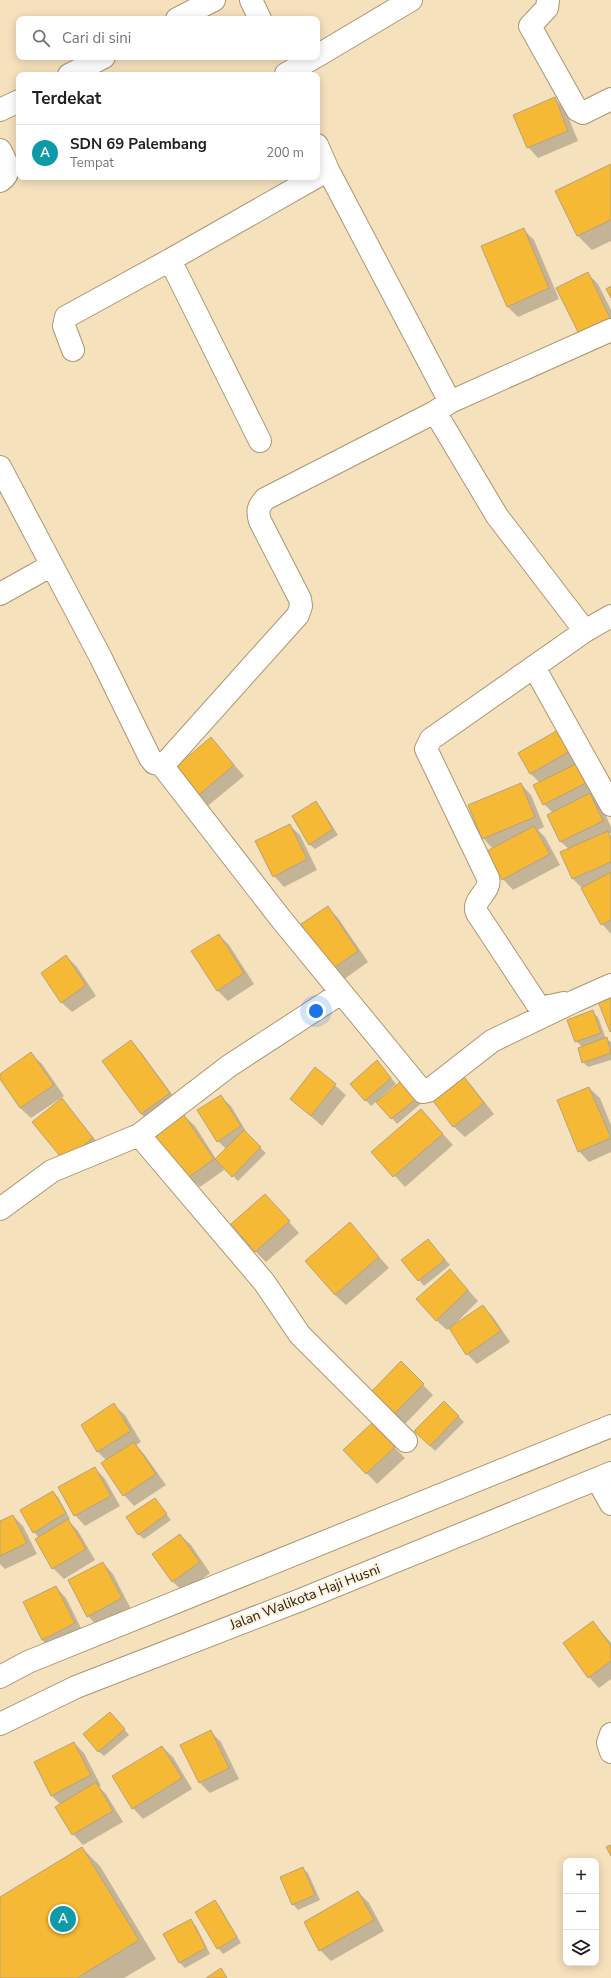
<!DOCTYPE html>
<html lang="id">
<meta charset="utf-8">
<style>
:root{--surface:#fff;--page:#f2f2f2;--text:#202124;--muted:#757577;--line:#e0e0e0;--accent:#d93025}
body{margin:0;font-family:"Nunito Sans",sans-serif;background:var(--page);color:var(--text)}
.controls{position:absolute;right:12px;bottom:12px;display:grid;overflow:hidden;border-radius:8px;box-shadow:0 2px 10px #0003}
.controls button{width:36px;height:36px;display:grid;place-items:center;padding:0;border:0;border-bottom:1px solid var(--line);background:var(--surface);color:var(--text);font:20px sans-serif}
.you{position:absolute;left:316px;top:1011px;width:14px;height:14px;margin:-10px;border:3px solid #fff;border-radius:50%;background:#1a73e8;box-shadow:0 0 0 6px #1a73e833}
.badge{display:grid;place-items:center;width:26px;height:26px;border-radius:50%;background:var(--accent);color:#fff;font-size:13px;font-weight:700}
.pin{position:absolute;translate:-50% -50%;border:2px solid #fff;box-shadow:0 1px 4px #0006}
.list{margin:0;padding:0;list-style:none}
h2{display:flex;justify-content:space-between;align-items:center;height:52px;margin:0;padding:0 16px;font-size:17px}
h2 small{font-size:13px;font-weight:400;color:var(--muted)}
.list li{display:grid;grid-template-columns:26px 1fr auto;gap:12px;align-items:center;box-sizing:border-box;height:56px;padding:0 16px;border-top:1px solid var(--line)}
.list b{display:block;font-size:15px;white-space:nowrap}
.list p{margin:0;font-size:13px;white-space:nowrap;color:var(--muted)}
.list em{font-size:13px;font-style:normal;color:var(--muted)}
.icon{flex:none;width:22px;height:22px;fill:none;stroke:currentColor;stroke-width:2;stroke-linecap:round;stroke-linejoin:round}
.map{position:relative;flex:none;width:611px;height:1978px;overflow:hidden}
.search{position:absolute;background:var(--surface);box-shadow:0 2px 10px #0003;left:16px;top:16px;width:304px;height:44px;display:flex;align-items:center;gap:10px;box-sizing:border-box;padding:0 14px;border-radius:8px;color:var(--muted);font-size:15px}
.panel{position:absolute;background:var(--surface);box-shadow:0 2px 10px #0003;left:16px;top:72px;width:304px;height:108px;border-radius:8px}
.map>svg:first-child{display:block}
.shadow{fill:#0003}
.building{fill:#f6b935;stroke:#b5a27f}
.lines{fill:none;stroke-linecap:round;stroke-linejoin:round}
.minor-casing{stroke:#a99674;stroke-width:24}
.minor{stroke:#fff;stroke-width:22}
.labels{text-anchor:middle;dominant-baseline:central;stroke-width:4;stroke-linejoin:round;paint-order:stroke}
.street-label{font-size:14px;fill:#282113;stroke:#fcf0da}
</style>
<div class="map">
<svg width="611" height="1978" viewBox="0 0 611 1978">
<rect width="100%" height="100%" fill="#f6e1bd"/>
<path class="shadow" d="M 554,98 L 565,109 L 578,141 L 538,158 L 528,147 Z
M 611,165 L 611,241 L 592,250 L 577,235 Z
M 523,229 L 534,240 L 559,299 L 518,317 L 507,306 Z
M 587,273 L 598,284 L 611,310 L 611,336 Z
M 558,731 L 598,793 L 592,796 L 601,805 L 611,827 L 611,833 L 609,834 L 611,836 L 611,934 L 602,924 L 583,889 L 573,879 L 562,852 L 569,849 L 561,842 L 548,815 L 553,813 L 544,804 L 540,783 L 531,774 L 519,753 Z
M 211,738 L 244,776 L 204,809 L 194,799 Z
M 521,784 L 531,795 L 544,827 L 538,830 L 545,837 L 560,865 L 513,890 L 503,879 L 493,849 L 483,838 Z
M 316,803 L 321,808 L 338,835 L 315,849 L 309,844 Z
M 289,825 L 300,835 L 317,870 L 284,887 L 274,876 Z
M 328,908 L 338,918 L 368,962 L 343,980 L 332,969 Z
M 219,935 L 229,945 L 254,984 L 228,1001 L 217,990 Z
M 66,956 L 77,967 L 96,996 L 72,1012 L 61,1002 Z
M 592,1012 L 598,1017 L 606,1039 L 611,1042 L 611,1060 L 588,1067 L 583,1062 L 582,1047 L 576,1041 Z
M 131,1041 L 141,1052 L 179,1104 L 152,1124 L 141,1114 Z
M 31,1054 L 42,1064 L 64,1096 L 31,1118 L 20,1108 L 0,1078 L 0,1075 Z
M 382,1067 L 396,1084 L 379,1099 L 380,1100 L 406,1078 L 425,1100 L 397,1124 L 377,1101 L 371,1106 L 351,1084 Z
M 315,1068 L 346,1095 L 322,1126 L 291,1099 Z
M 461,1074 L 471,1085 L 494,1114 L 465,1137 L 454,1127 L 432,1097 Z
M 589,1088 L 600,1098 L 611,1125 L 611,1152 L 589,1162 L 579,1151 Z
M 220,1096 L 231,1106 L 250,1138 L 266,1153 L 238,1181 L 221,1164 L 224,1170 L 200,1187 L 153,1147 L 184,1116 L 195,1126 L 216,1159 L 226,1149 L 218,1141 Z
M 62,1100 L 103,1149 L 75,1171 Z
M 421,1110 L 453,1145 L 405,1187 L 373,1152 Z
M 265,1195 L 299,1233 L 266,1262 L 255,1251 Z
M 350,1224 L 389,1268 L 346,1305 L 335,1295 Z
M 428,1240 L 450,1265 L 424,1286 L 403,1261 Z
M 460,1281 L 478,1301 L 452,1327 L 483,1306 L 493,1317 L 510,1342 L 477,1364 L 467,1354 L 450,1328 L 447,1330 L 436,1320 Z
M 401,1363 L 433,1395 L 404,1425 L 372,1392 Z
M 444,1402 L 464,1422 L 435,1451 L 415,1431 Z
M 114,1405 L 125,1415 L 141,1442 L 136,1445 L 144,1454 L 166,1485 L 134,1506 L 124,1495 L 103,1464 L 107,1461 L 98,1452 L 82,1425 Z
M 382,1435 L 405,1458 L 377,1484 L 345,1450 Z
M 95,1468 L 105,1479 L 120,1506 L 85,1526 L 75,1515 Z
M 52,1492 L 58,1497 L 70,1519 L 68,1520 L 78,1531 L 95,1560 L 64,1579 L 53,1568 L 36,1539 L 39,1538 L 34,1532 Z
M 155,1499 L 171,1520 L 144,1539 L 138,1534 Z
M 13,1516 L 23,1526 L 37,1554 L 5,1569 L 0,1564 L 0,1522 Z
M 180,1535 L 191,1545 L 210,1573 L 184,1592 L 173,1582 L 154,1554 Z
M 103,1563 L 113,1574 L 131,1609 L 98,1627 L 88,1616 Z
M 56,1587 L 66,1598 L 84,1634 L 53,1650 L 42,1640 Z
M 593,1622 L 611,1643 L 611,1679 L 599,1688 L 589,1677 L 564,1643 Z
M 115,1718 L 129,1735 L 104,1756 L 98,1751 Z
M 210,1731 L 221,1742 L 239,1779 L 210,1793 L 200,1783 Z
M 74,1743 L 84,1753 L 101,1786 L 99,1787 L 106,1794 L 123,1822 L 83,1845 L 73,1834 L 61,1805 L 52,1796 L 35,1762 Z
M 162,1747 L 173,1757 L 192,1789 L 143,1819 L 133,1808 Z
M 82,1848 L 100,1866 L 156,1959 L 124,1978 L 0,1978 L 0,1898 Z
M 302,1868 L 308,1873 L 320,1900 L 298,1910 L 293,1904 Z
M 358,1892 L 369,1903 L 384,1931 L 331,1961 L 320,1950 Z
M 215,1901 L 220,1907 L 241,1943 L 223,1954 L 218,1948 Z
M 190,1920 L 196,1926 L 210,1954 L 185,1968 L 180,1963 L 165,1934 Z"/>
<path class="building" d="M 555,97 L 568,131 L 527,148 L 513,115 Z
M 611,164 L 611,220 L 577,236 L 555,191 Z
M 524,228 L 549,288 L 507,307 L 481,246 Z
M 588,272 L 611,320 L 580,336 L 556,288 Z
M 611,286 L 611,298 L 606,289 Z
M 558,730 L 570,751 L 530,774 L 518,753 Z
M 211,737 L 234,765 L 193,800 L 170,772 Z
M 578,763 L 588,782 L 543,805 L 533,785 Z
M 521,783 L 535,817 L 482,839 L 468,805 Z
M 590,793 L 603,821 L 560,842 L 547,815 Z
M 316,801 L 333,829 L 309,845 L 292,816 Z
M 290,824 L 307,859 L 273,877 L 255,841 Z
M 534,826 L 550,854 L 502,880 L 487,851 Z
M 608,831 L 611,838 L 611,862 L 572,879 L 560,852 Z
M 611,872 L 611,920 L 601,925 L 581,888 Z
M 328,906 L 358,951 L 331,970 L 301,924 Z
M 219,934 L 244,973 L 217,991 L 191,951 Z
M 66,955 L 86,985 L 61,1003 L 41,973 Z
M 611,993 L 611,1031 L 610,1032 L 597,999 Z
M 593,1010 L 601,1033 L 575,1042 L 567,1020 Z
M 607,1037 L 611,1053 L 582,1063 L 578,1048 Z
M 131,1040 L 170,1093 L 141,1114 L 102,1061 Z
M 31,1052 L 54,1085 L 20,1108 L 0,1079 L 0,1074 Z
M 377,1060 L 391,1078 L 365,1101 L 350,1084 Z
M 315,1067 L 336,1084 L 311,1116 L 290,1099 Z
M 461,1073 L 484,1103 L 453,1127 L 430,1097 Z
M 406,1077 L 421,1095 L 391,1119 L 376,1102 Z
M 589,1087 L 611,1138 L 578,1152 L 557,1100 Z
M 221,1095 L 241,1126 L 217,1142 L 197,1110 Z
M 62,1098 L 93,1138 L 64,1161 L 32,1122 Z
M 421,1109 L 443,1134 L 393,1177 L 371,1152 Z
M 184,1115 L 214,1159 L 189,1177 L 141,1137 Z
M 244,1130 L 261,1147 L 232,1177 L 215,1159 Z
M 265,1194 L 290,1221 L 255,1252 L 231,1224 Z
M 350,1222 L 379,1257 L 335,1295 L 305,1261 Z
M 428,1239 L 445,1260 L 418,1281 L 401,1260 Z
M 450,1269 L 468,1290 L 436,1321 L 416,1299 Z
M 483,1305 L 501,1331 L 466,1355 L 449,1328 Z
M 401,1361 L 424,1384 L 393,1415 L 371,1392 Z
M 444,1401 L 459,1416 L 430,1446 L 414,1431 Z
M 114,1403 L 131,1431 L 97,1452 L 81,1425 Z
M 372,1423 L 395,1447 L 366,1474 L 343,1450 Z
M 134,1442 L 156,1474 L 123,1496 L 101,1463 Z
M 95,1467 L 111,1496 L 74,1516 L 58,1487 Z
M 53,1491 L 66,1513 L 33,1533 L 20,1510 Z
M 155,1498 L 167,1514 L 138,1535 L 126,1517 Z
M 13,1515 L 27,1543 L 0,1556 L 0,1521 Z
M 68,1519 L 86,1549 L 52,1569 L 35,1539 Z
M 180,1534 L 200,1562 L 172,1582 L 152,1554 Z
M 103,1562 L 122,1598 L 87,1617 L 68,1580 Z
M 56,1586 L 75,1623 L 42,1640 L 23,1602 Z
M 593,1621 L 611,1646 L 611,1661 L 588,1678 L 563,1643 Z
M 110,1712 L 125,1729 L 98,1752 L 83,1734 Z
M 211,1730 L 229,1768 L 199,1783 L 180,1745 Z
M 74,1742 L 91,1775 L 51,1796 L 34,1762 Z
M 162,1746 L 182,1778 L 132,1809 L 112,1776 Z
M 96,1782 L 113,1811 L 72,1835 L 55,1807 Z
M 611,1845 L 611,1856 L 606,1847 Z
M 82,1847 L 139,1940 L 77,1978 L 0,1978 L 0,1897 Z
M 303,1867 L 315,1895 L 292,1905 L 280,1877 Z
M 358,1891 L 374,1920 L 319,1951 L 304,1922 Z
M 215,1900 L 237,1937 L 217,1949 L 195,1912 Z
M 191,1919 L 206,1948 L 179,1963 L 163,1934 Z
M 221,1968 L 227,1978 L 206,1978 Z"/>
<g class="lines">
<defs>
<path id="minor" d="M 251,0 L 260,19
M 548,0 L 547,8 L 530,26 L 577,110 L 583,113 L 611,99
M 177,19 L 214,0
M 317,56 L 411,0
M 286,74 L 315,57
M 69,75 L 104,57
M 0,110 L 19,101
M 317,145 L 328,170 L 450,402
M 0,150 C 6,161 13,173 0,181
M 73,350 L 64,326 L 66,317 L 170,260
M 435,412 L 497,516 L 585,631 L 611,616
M 260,441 L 170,260 L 316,177
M 0,467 L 101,658 L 150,758 L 154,763 L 161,764 L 168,760 L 298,615 L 301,606 L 300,599 L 260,521 C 257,511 258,507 265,499 L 435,412 L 450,402 L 611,330
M 0,594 L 52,565
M 534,667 L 611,805
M 161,764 L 281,919 L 423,1092 L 428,1091 L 492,1041 L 575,1001 L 611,985
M 564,1003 L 545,1007 L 537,1004 L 477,913 C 471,899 492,892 488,878 L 426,749 L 431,739 L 585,631
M 139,1135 L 229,1066 L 341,993
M 0,1209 L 52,1171 L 139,1135 L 264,1282 L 300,1335 L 406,1441
M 597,1479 L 611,1504
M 0,1677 L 28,1662 L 611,1426
M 0,1724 L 76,1687 L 303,1599 L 611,1473
M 611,1734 L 608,1743 L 611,1752"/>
</defs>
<use href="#minor" class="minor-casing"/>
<use href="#minor" class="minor"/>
</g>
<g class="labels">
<g class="street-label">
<text transform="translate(305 1597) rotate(-21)">Jalan Walikota Haji Husni</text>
</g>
</g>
</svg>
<div class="controls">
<button>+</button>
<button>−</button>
<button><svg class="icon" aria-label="layers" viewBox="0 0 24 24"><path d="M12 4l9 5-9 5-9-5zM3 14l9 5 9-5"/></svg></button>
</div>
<div class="you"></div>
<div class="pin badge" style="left:63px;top:1919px;background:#0f9aa8">A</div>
<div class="search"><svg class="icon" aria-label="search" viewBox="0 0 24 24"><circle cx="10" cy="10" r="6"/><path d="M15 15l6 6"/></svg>Cari di sini</div>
<section class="panel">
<h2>Terdekat<small></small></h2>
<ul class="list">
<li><span class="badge" style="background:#0f9aa8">A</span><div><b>SDN 69 Palembang</b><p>Tempat</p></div><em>200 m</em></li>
</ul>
</section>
</div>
